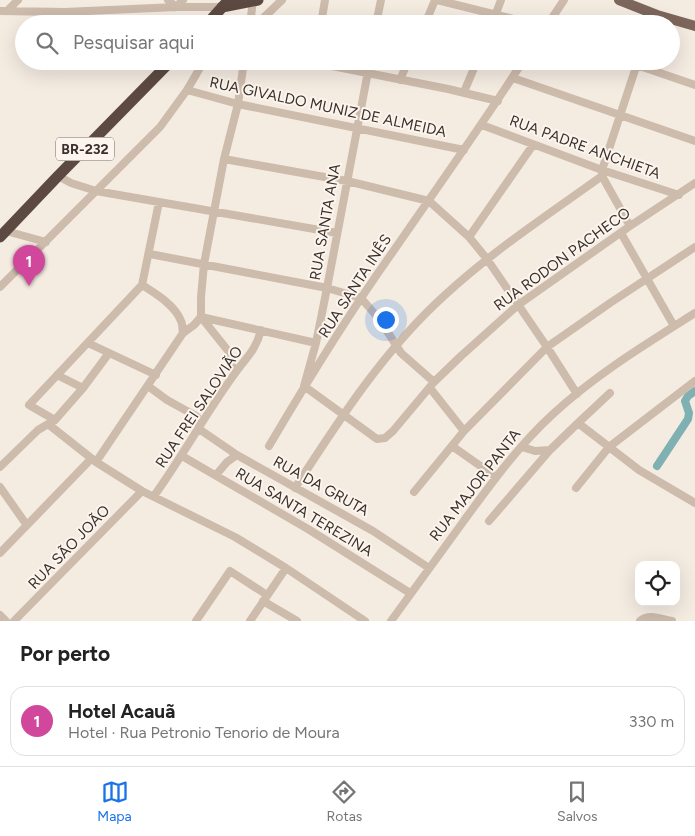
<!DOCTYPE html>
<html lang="pt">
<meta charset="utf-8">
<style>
:root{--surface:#fff;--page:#f2f2f2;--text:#222;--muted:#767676;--line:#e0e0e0;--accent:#1a73e8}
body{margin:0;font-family:Figtree,sans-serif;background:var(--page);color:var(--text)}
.controls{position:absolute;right:15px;bottom:15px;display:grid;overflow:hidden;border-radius:10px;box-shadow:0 5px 20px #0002}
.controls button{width:45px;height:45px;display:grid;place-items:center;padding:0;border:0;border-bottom:1px solid var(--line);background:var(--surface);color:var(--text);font:25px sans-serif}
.you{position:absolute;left:385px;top:319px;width:18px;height:18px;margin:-12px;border:4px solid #fff;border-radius:50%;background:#1a73e8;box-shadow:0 0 0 8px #1a73e833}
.badge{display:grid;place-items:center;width:32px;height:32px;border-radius:50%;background:var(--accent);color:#fff;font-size:16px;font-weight:700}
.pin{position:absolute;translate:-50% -41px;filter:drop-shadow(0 1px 2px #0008)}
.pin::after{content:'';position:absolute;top:26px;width:18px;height:15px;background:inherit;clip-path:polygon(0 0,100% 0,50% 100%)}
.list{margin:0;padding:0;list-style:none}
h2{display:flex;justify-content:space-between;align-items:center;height:65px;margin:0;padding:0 20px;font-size:21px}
h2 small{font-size:16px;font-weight:400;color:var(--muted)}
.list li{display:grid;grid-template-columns:32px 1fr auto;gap:15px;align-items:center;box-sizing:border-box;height:70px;margin:0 10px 10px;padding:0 10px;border:1px solid var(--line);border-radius:15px}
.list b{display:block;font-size:19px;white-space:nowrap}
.list p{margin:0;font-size:16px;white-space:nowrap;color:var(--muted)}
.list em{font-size:16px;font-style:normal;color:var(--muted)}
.icon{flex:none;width:28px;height:28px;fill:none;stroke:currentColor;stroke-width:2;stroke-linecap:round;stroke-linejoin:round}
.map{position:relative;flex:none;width:695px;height:621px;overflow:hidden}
.search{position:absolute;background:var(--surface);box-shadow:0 5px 20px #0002;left:15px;right:15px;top:15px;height:55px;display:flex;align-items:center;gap:12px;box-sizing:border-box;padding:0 18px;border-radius:28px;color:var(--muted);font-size:19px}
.sheet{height:145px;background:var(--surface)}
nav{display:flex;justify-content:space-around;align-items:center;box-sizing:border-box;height:70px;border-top:1px solid var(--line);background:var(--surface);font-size:14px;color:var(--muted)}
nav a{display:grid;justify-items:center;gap:2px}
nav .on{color:var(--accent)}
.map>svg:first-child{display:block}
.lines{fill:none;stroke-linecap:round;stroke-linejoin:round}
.canal{stroke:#7fb0b2;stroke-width:8}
.minor{stroke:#cdbbac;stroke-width:8}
.major{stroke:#7d675c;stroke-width:10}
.highway{stroke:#5c4a42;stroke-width:11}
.labels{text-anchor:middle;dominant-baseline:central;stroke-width:4;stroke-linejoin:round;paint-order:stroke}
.shield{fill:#fbf5ee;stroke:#756b66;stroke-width:1}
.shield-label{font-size:14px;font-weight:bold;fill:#3b302b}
.street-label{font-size:15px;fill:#3b302b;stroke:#fbf5ee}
</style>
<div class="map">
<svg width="695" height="621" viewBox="0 0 695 621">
<rect width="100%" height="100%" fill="#f4ebe1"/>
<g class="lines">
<path class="canal" d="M 657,466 L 688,419 L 689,413 L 685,401 L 688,396 L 695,391"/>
<path class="minor" d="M 168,0 L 176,7 L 183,0
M 437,0 L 534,24
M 0,11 L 65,12 L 176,7 L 222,7
M 7,11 L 18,0
M 250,24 L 253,1
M 257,24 L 282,0
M 321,24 L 325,0
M 376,24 L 381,0
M 425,24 L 435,0
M 492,24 L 501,0
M 548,24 L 564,0
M 653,24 L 657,15
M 307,61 L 448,89 L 498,101
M 370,61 L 327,288 L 316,343 L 304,386 L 377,439 L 385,438 L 393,431 L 434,382 L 461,356 L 518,305 L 630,226 L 695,183
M 625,61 L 695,85
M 513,78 L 695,141
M 400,80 L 408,61
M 187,90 L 238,104 L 464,150
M 464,92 L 477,61
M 482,125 L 602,170 L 679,195
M 224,159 L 347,181 L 429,201 L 469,237 L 487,259 L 547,347 L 577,394
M 58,176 L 71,183 L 96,191 L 337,233
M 630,226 L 602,176 L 602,170 L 638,61
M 6,231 L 46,242
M 621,233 L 674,326
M 469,237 L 533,145
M 150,254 L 327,288 L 361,298 L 380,320 L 401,353 L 434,382
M 142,285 C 156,294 175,305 181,321 C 183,324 182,329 183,333
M 0,287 L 160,127 L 187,90 L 204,61
M 201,317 L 201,297 L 204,264 L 224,159 L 238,104 L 244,61
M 201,317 L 316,343
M 201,317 L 229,352 L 234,374
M 88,343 L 156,375
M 57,375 L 83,388
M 148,386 L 167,400 L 196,416 L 199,419 L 199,427
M 430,388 L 464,431
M 55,420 L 29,405 L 142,285 L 159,202
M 578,423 L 610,393
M 48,424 L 96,462 L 142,491 L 235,537 L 286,568 L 365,621
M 199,429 L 237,455 L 373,531 L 429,568
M 269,446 C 308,380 348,315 392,253 C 436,189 481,127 523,61
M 452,446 L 496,477
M 522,447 L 535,451 L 550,450 L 578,423 L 639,470 L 695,503
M 182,456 L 308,529 L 410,593
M 96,462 L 183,333 L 194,325 L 201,317
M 0,467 L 38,430 L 55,420 L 83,388 L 109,353
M 216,475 L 227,462 L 237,455
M 0,487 L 26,524
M 295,488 C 339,420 384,350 445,295 C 494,250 549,214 602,176
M 576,488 L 609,447 L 695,381
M 414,492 L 464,431 L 547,347 L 610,303 L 695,247
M 154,496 C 182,457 205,415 233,376 C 245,358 255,353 261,330
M 489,521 L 550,450
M 0,553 L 91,459
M 263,601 L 297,621
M 0,615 L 6,621
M 14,621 L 142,491
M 196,621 L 230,571 L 267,595
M 250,621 L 286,568
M 391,621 C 415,588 439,555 463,522 C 490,485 518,446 553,414 C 595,375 646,344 695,313
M 640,621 C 649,613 661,619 672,621"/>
<path class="major" d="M 619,0 L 657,15 L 695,26"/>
<path class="highway" d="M 222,7 L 258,0
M 207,24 L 226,3
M 0,237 L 58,176 L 171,61"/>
</g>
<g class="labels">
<rect class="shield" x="56" y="137.5" width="58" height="23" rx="4"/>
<g class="shield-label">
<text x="85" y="149">BR-232</text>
</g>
<g class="street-label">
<text transform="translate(328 107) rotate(12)">RUA GIVALDO MUNIZ DE ALMEIDA</text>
<text transform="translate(585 147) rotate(20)">RUA PADRE ANCHIETA</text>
<text transform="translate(325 222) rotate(-80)">RUA SANTA ANA</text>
<text transform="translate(562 259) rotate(-36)">RUA RODON PACHECO</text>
<text transform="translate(355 286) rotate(-57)">RUA SANTA INÊS</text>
<text transform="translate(199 407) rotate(-56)">RUA FREI SALOVIÃO</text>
<text transform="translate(475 485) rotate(-52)">RUA MAJOR PANTA</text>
<text transform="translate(321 486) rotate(29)">RUA DA GRUTA</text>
<text transform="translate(304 512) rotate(31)">RUA SANTA TEREZINA</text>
<text transform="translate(69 547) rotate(-46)">RUA SÃO JOÃO</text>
</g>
</g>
</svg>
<div class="controls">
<button><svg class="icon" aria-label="locate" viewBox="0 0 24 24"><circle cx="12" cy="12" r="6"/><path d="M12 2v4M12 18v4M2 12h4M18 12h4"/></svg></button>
</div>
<div class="you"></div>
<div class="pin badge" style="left:29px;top:286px;background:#d1479c">1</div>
<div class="search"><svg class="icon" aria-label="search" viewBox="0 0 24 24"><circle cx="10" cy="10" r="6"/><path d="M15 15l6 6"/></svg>Pesquisar aqui</div>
</div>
<section class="sheet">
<h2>Por perto<small></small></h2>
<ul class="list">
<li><span class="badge" style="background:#d1479c">1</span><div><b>Hotel Acauã</b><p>Hotel · Rua Petronio Tenorio de Moura</p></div><em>330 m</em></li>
</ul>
</section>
<nav>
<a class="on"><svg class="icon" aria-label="map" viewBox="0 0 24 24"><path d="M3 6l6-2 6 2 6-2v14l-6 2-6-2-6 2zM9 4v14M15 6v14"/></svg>Mapa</a>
<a><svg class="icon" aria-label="directions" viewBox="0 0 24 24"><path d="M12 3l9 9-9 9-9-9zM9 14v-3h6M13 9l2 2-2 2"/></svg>Rotas</a>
<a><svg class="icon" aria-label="saved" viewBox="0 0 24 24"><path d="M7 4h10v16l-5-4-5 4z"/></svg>Salvos</a>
</nav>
